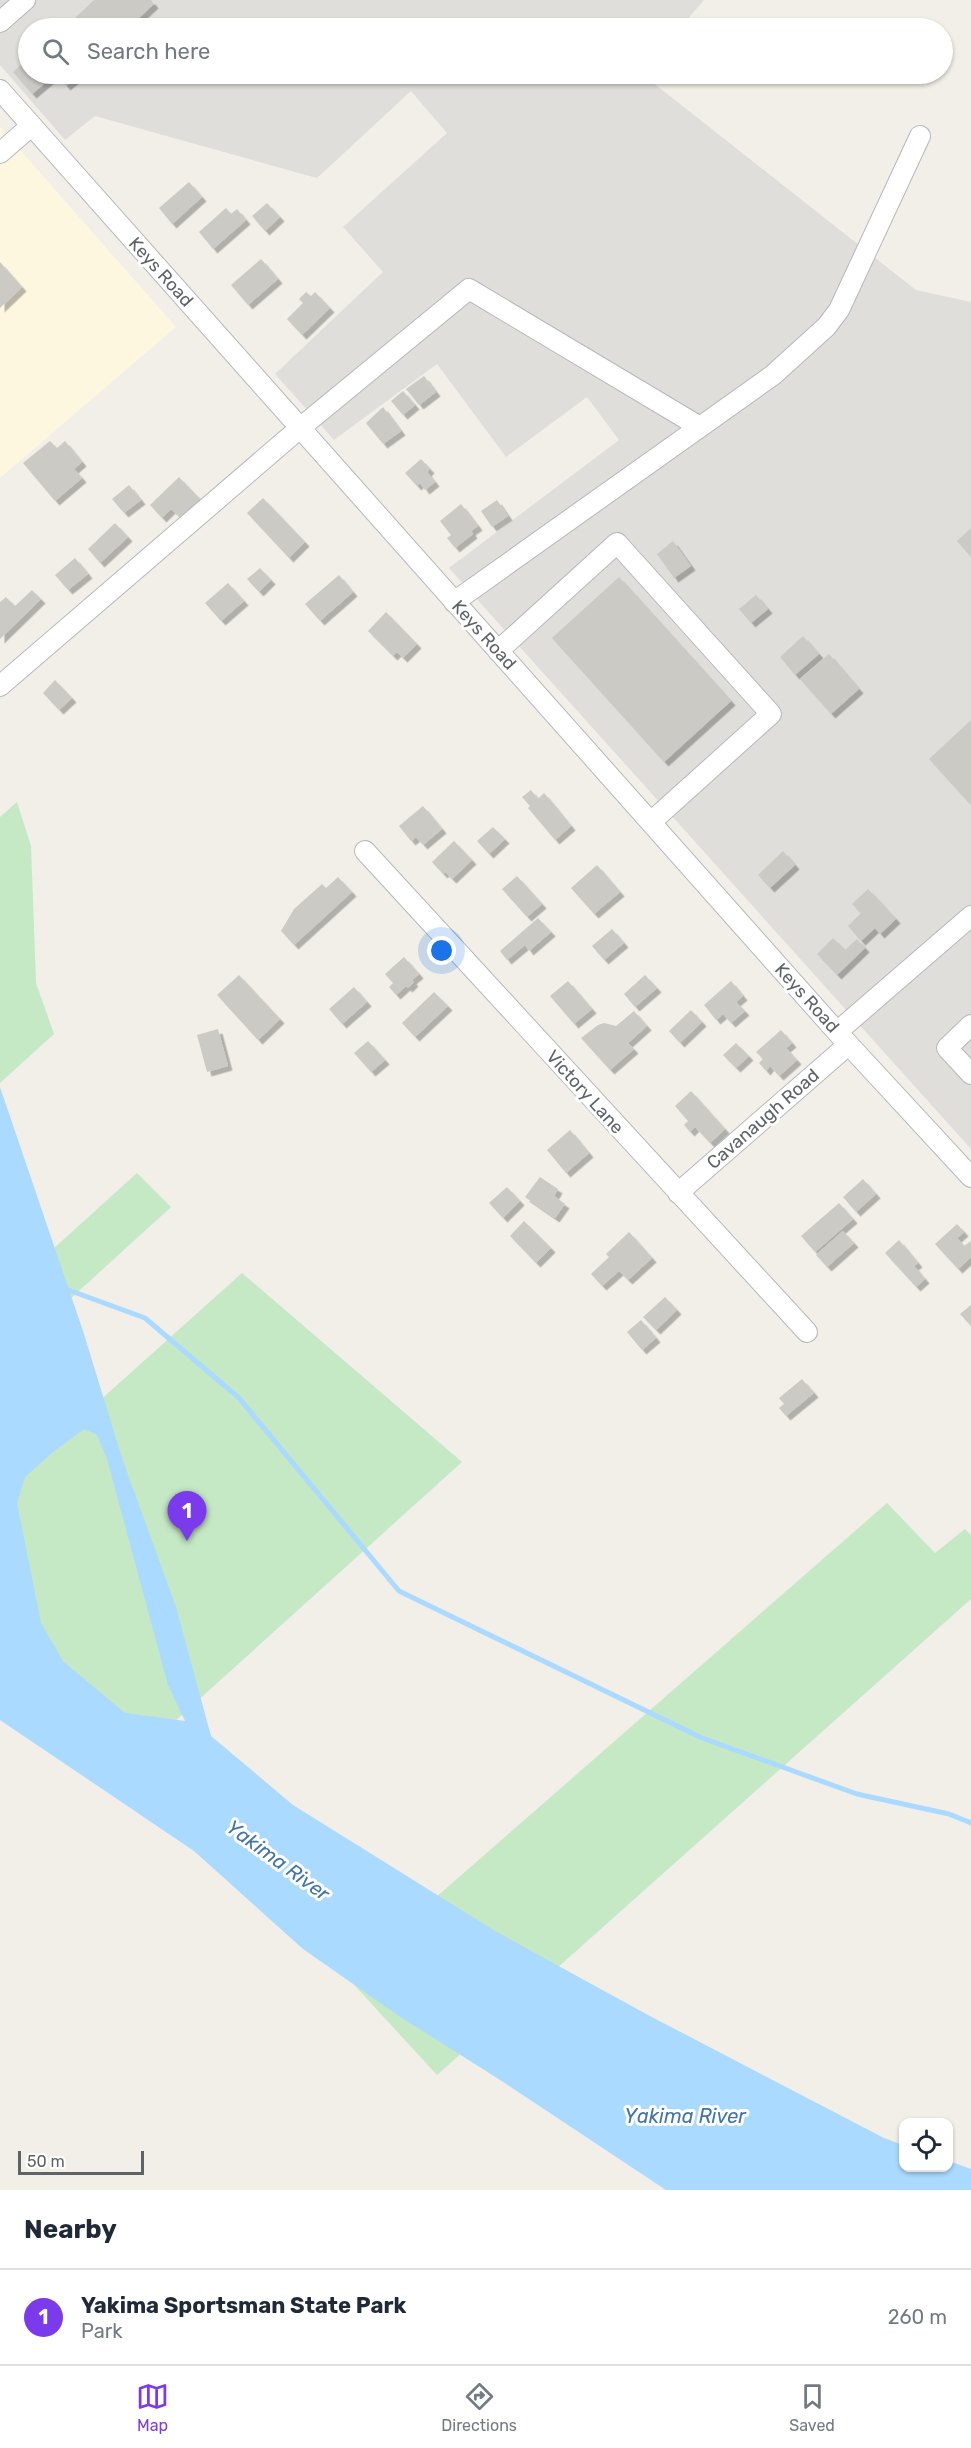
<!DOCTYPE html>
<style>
:root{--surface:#fff;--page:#f6f6f7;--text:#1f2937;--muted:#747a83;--line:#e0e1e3;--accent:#7c3aed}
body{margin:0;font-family:Rubik,sans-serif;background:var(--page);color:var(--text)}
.controls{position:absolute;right:18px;bottom:18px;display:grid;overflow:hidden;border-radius:12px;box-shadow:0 2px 4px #0004}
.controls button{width:54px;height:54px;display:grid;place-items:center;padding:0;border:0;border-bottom:2px solid var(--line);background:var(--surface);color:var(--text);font:30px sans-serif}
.scale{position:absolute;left:18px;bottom:15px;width:126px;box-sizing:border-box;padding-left:6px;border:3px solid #5f6368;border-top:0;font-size:16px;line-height:21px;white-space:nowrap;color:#5f6368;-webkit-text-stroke:4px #fff;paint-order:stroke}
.you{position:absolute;left:442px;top:951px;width:21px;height:21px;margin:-15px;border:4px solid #fff;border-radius:50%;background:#1a73e8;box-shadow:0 0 0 9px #1a73e833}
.badge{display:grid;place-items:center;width:39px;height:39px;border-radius:50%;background:var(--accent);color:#fff;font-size:20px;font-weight:700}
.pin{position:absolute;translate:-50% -50px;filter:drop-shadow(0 2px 3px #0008)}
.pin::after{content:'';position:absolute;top:32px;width:21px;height:18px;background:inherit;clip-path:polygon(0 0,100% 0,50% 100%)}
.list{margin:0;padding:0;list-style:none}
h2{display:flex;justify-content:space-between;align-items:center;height:78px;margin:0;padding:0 24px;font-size:26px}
h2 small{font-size:20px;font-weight:400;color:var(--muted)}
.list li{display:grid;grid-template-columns:39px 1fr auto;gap:18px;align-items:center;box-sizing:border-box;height:96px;padding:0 24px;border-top:2px solid var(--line)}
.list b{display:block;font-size:22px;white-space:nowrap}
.list p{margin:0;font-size:20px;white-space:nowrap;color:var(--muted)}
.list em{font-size:20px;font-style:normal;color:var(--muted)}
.icon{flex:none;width:33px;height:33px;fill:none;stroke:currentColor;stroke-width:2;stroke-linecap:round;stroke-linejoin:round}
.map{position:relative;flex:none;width:971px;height:2190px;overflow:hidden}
.search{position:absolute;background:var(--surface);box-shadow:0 2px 4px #0004;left:18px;right:18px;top:18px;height:66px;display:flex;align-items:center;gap:15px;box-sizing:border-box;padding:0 21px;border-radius:33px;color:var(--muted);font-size:22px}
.sheet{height:174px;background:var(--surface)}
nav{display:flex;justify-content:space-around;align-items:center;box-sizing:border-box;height:84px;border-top:2px solid var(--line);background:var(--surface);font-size:16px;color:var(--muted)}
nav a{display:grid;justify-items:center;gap:3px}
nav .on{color:var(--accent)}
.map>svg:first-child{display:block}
.commercial{fill:#fef7e0}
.industrial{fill:#e0deda}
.green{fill:#c5e8c5}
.water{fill:#aadaff;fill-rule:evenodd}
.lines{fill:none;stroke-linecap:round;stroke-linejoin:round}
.stream{stroke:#aadaff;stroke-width:5}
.building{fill:#cccac5;filter:url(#shadow)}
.minor-casing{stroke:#b5b8bc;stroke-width:22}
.minor{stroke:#fff;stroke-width:20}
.labels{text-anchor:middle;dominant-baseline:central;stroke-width:6;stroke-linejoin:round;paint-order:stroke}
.street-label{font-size:18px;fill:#5f6368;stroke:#fff}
.water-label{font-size:20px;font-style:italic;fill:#4174aa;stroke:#fff}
</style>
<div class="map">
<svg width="971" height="2190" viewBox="0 0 971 2190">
<defs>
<filter id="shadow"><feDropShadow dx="4.5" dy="4.5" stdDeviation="0" flood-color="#0004"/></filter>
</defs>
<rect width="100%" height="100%" fill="#f1efe8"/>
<path class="commercial" d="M 0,127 L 176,327 L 0,478 Z"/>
<path class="industrial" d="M 0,0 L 704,0 L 680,28 L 28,28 L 28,74 L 642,74 L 916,290 L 971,302 L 971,1149 L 449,568 L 619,440 L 587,397 L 506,457 L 437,364 L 334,440 L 275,374 L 383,272 L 343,227 L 447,133 L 411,91 L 317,178 L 95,116 L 65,140 L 0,65 Z"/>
<path class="green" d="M 17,802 L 31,846 L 36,983 L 54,1034 L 0,1083 L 0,817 Z
M 137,1173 L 171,1207 L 0,1363 L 0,1297 Z
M 242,1273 L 462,1462 L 144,1749 L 0,1592 L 0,1490 Z
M 887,1503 L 935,1553 L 965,1529 L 971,1535 L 971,1599 L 437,2075 L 346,1976 Z"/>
<path class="water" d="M 0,1087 L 83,1331 L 123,1461 L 176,1607 L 211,1736 L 293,1805 L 495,1931 L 648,2015 L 884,2138 L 903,2145 L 904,2168 L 948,2168 L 949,2161 L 971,2169 L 971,2190 L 666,2190 L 497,2078 L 402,2018 L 303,1949 L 194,1851 L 0,1720 ZM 84,1429 L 97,1435 L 107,1459 L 168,1685 L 185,1721 L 125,1713 L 63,1661 L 41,1623 L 17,1503 L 25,1477 L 53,1452 Z"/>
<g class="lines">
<path class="stream" d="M 63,1288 L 145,1318 L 239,1398 L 399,1591 L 702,1738 L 857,1794 L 949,1814 L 971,1823"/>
</g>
<path class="building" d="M 94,0 L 151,0 L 154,4 L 139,18 L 141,20 L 131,28 L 79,28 L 81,27 L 74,19 Z
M 28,58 L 28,74 L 81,74 L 66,86 L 56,74 L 32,94 L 13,72 Z
M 189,182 L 202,197 L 172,224 L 159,208 Z
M 267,203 L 280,217 L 265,231 L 252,216 Z
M 226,208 L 231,214 L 237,209 L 246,220 L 213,249 L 199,232 Z
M 261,259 L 278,279 L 248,305 L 231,285 Z
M 0,262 L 22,287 L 0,308 Z
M 306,292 L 311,296 L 315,292 L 330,308 L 302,335 L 287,319 L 303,303 L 299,299 Z
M 424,376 L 436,392 L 419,405 L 406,389 Z
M 403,391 L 415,405 L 403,415 L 391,401 Z
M 383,407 L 401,431 L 383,444 L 366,423 Z
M 50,441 L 57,448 L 65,441 L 82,462 L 74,469 L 82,478 L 55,501 L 23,463 Z
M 421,459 L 430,469 L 427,472 L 435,482 L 425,490 L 420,483 L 417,486 L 405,473 Z
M 179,477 L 200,499 L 180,517 L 171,509 L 162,518 L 150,505 Z
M 129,485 L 141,500 L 124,513 L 112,499 Z
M 263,498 L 305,542 L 289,558 L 247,513 Z
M 497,500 L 508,516 L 492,527 L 481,511 Z
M 461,504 L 478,526 L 471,531 L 473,534 L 455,548 L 447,538 L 451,535 L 440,521 Z
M 115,523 L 128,537 L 100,563 L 88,549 Z
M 971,528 L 971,557 L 957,541 Z
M 673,541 L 691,566 L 674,578 L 657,554 Z
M 75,558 L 88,574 L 68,590 L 55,575 Z
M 260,568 L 271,580 L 259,592 L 247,579 Z
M 339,575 L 353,592 L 320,621 L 305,604 Z
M 619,577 L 731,701 L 664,762 L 552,638 Z
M 228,583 L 244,601 L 221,621 L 205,603 Z
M 32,590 L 41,599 L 0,639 L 0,602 L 6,597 L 15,606 Z
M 756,595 L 768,609 L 751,623 L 739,609 Z
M 386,612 L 417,644 L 403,658 L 397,652 L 393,656 L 368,631 Z
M 803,636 L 819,654 L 795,675 L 780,657 Z
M 829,654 L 859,689 L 831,714 L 800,679 Z
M 55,680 L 72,698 L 59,710 L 43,693 Z
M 971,720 L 971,805 L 929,759 Z
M 531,790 L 538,799 L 544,793 L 571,826 L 555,840 L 528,808 L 530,806 L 522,797 Z
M 423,806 L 442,829 L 423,845 L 416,837 L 411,841 L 399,826 Z
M 493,827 L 505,839 L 489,854 L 477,841 Z
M 454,841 L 472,860 L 452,879 L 445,872 L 443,874 L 432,862 Z
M 783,851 L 795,865 L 770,888 L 758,875 Z
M 597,865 L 620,892 L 594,914 L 571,888 Z
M 517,876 L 542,904 L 527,917 L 502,889 Z
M 338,877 L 352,892 L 294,945 L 281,931 L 294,909 L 322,884 L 326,888 Z
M 868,889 L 896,919 L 880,934 L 875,928 L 861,941 L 848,926 L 861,913 L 852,904 Z
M 538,918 L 551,932 L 529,951 L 525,945 L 507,960 L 500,951 Z
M 612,929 L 624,943 L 604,960 L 592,946 Z
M 833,938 L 845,950 L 857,939 L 865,948 L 837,975 L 817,954 Z
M 404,957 L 419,974 L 412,980 L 414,982 L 408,988 L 406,986 L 396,995 L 389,987 L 393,983 L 385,974 Z
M 239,975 L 280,1019 L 258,1040 L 217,995 Z
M 645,975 L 657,988 L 635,1007 L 624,994 Z
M 568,981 L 592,1009 L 574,1024 L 550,996 Z
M 731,981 L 743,996 L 736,1002 L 745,1011 L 731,1023 L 723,1014 L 716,1020 L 704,1005 Z
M 354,987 L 367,1002 L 342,1024 L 329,1009 Z
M 434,992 L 448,1006 L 415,1037 L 402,1023 Z
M 691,1010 L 702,1022 L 680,1043 L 669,1031 Z
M 634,1011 L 647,1026 L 628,1043 L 634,1049 L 610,1070 L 581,1038 L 598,1025 L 604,1023 L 616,1026 Z
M 218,1029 L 228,1066 L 207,1072 L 197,1035 Z
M 781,1030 L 792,1043 L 786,1048 L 797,1060 L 779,1076 L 770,1066 L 766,1071 L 759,1063 L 763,1059 L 756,1052 Z
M 368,1041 L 385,1060 L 371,1072 L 354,1053 Z
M 736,1043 L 749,1056 L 736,1068 L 723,1055 Z
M 691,1091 L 725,1129 L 710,1143 L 695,1127 L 690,1132 L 684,1125 L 688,1121 L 675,1106 Z
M 570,1130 L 589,1153 L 566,1173 L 547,1150 Z
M 540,1177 L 558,1189 L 554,1196 L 565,1204 L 555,1218 L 525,1197 Z
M 863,1179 L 876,1194 L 856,1212 L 843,1197 Z
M 507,1187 L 520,1201 L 503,1218 L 489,1203 Z
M 839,1203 L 853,1219 L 815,1252 L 801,1236 Z
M 524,1221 L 551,1248 L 536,1263 L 510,1236 Z
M 957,1224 L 964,1232 L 957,1238 L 964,1246 L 971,1241 L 971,1257 L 958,1269 L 935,1244 Z
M 843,1231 L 854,1243 L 827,1267 L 816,1255 Z
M 629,1232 L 652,1258 L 628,1280 L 619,1271 L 602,1286 L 591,1274 L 609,1257 L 606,1254 Z
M 899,1240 L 918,1263 L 914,1266 L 925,1279 L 916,1287 L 885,1253 Z
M 665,1297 L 677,1310 L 656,1330 L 643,1317 Z
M 971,1305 L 971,1326 L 960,1314 Z
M 641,1320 L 656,1338 L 642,1350 L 627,1332 Z
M 802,1379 L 814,1393 L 786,1416 L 779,1408 L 784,1404 L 779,1398 Z"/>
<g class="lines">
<defs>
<path id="minor" d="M 0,22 L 25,0
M 0,90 L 837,1032 L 971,1177
M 0,153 L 31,126
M 454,602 L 773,375 L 826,327 L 839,310 L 920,136
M 498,651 L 617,543 L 771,714 L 651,822
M 0,686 L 300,428 L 469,289 L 700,427
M 365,851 L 807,1332
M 971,1025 L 947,1048 L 971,1074
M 837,1032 L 971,916
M 678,1193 L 848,1045"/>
</defs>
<use href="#minor" class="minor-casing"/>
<use href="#minor" class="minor"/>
</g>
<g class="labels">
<g class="street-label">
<text transform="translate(161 272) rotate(48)">Keys Road</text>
<text transform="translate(484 635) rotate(48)">Keys Road</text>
<text transform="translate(807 998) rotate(48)">Keys Road</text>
<text transform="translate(585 1092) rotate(48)">Victory Lane</text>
<text transform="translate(763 1119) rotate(-41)">Cavanaugh Road</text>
</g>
<g class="water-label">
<text transform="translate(278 1860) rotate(36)">Yakima River</text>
<text x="685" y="2116">Yakima River</text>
</g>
</g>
</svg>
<div class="controls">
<button><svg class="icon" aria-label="locate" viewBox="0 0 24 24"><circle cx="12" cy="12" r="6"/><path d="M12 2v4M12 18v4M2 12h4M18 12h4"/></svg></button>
</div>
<div class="scale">50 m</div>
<div class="you"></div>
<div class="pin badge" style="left:187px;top:1541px">1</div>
<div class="search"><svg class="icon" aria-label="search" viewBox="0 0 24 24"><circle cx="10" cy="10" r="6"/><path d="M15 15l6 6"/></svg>Search here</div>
</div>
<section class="sheet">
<h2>Nearby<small></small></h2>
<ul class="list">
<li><span class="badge">1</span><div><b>Yakima Sportsman State Park</b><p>Park</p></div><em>260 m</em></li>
</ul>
</section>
<nav>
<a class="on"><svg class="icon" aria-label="map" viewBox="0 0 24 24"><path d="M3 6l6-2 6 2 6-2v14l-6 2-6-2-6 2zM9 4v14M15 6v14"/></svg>Map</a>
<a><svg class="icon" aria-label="directions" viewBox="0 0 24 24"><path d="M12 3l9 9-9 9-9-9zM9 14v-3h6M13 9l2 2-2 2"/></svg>Directions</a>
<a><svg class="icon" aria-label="saved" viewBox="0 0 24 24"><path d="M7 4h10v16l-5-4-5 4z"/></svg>Saved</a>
</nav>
